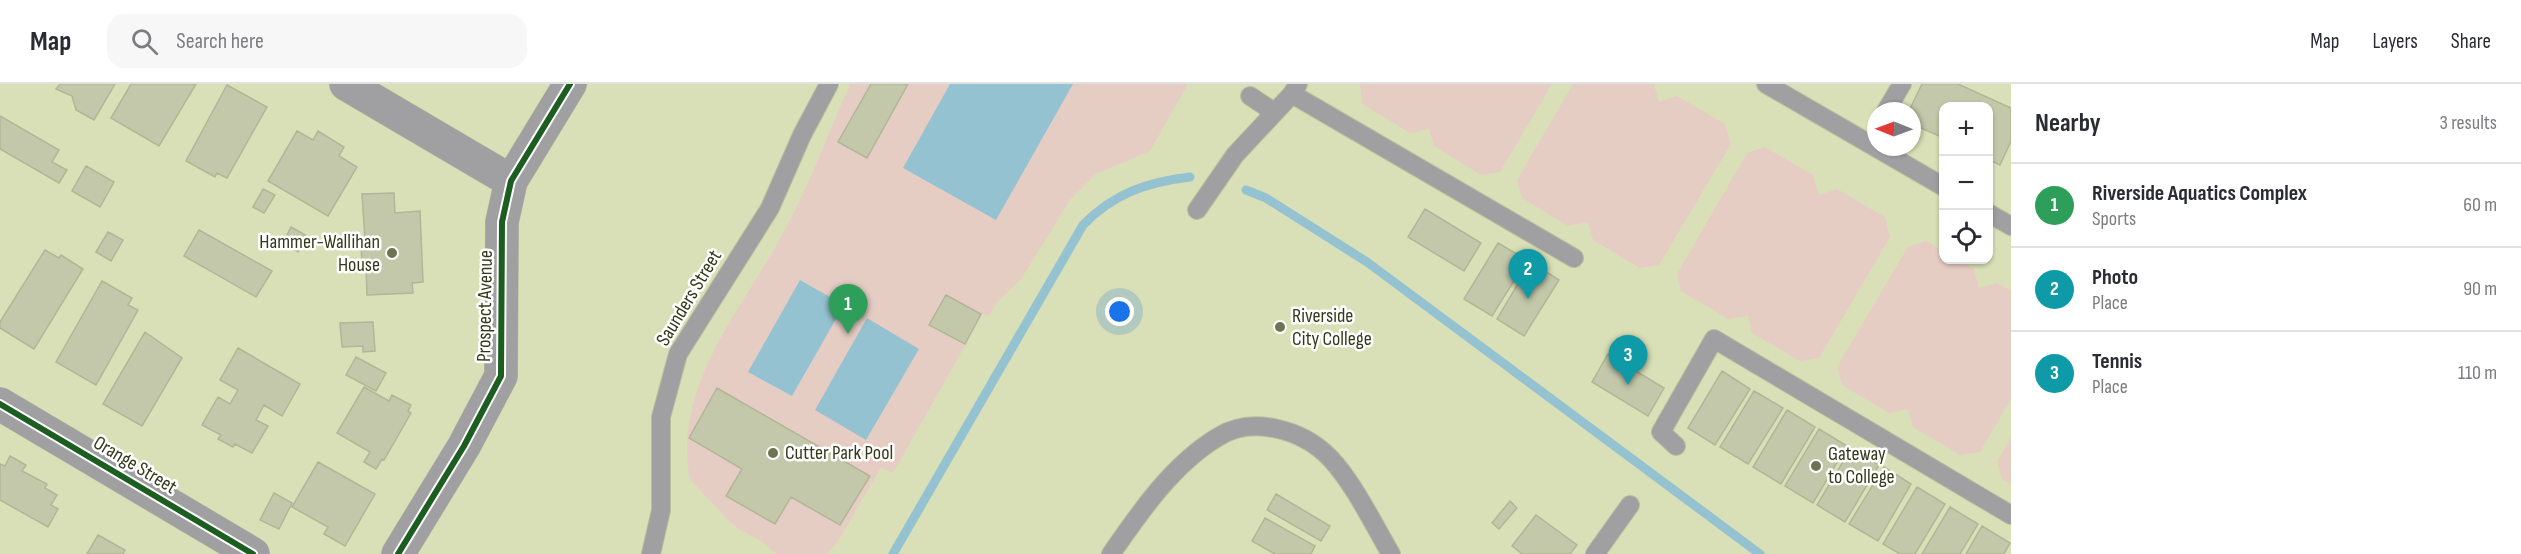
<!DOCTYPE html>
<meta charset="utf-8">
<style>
:root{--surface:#fff;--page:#f7f7f7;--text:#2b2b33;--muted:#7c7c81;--line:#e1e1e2;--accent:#6e7351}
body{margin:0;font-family:"Sofia Sans Condensed",sans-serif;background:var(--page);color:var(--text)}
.controls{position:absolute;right:18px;top:18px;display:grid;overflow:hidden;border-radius:12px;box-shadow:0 2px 4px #0004}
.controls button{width:54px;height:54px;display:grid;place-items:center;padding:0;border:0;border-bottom:2px solid var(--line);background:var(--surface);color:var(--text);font:30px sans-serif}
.compass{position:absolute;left:1867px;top:18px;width:54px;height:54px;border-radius:50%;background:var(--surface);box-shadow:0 2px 4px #0004;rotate:271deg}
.you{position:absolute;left:1120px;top:228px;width:21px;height:21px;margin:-15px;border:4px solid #fff;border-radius:50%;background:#1a73e8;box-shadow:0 0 0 9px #1a73e833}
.badge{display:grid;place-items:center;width:39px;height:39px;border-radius:50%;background:var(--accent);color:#fff;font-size:20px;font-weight:700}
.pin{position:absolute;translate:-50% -50px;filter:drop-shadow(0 2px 3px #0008)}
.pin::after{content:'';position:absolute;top:32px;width:21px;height:18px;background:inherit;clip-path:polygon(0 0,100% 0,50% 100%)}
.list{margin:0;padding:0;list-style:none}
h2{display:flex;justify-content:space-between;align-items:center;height:78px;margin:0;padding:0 24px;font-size:26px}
h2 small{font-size:20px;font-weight:400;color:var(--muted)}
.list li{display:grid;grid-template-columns:39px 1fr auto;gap:18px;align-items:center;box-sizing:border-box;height:84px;padding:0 24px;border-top:2px solid var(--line)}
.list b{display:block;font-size:22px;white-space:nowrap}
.list p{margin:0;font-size:20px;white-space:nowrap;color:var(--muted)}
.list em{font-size:20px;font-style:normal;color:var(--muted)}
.icon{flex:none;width:33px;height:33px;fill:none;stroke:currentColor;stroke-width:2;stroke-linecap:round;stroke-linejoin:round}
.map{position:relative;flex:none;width:2011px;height:470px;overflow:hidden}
header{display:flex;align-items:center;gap:36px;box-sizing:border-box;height:84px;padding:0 30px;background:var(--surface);border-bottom:2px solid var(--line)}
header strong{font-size:28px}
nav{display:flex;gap:33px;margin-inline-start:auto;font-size:21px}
.search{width:420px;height:54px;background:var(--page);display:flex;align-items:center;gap:15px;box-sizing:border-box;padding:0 21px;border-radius:18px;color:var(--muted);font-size:22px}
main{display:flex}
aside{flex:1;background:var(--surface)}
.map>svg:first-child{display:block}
.green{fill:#e6cdc4}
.water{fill:#95c2d1}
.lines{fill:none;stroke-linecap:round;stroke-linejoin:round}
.stream{stroke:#95c2d1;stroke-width:9}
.building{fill:#c4c8aa;stroke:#b1b696;stroke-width:1.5}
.service-casing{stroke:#b9be9d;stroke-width:20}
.minor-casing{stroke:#b9be9d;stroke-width:34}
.service{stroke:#a09fa1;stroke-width:18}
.minor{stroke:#a09fa1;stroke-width:33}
.cycleway-casing{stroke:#fff;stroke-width:10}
.cycleway{stroke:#1b5e20;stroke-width:6}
.poi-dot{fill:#6e7351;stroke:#fff;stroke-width:2}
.labels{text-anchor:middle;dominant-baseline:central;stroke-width:5;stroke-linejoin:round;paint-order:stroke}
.poi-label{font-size:20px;fill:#34391a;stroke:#fff;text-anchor:start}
.street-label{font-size:20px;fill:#34391a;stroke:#fff}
</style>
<header>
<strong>Map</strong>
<div class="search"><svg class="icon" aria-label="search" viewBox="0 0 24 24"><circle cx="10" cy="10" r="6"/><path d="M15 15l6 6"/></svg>Search here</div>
<nav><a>Map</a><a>Layers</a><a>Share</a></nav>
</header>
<main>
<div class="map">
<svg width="2011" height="470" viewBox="0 0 2011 470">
<rect width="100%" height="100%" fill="#d9dfb6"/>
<path class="green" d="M 850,0 L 1188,0 L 1150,67 L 1096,90 L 1070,116 L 1021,195 L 997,218 L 989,232 L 983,230 L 893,389 L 881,383 L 839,456 L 827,470 L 776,470 L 762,457 L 740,446 L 725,433 L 689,394 C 688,379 686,363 688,348 C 696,275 746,217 780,155 C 808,105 827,52 850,0 Z
M 1360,0 L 1552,0 L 1500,88 L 1481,91 L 1434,62 L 1429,45 L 1410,49 L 1362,20 Z
M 1573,0 L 1654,0 L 1659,18 L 1677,12 L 1725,40 L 1731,60 L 1659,181 L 1640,184 L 1593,156 L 1588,138 L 1568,142 L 1522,114 L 1517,96 Z
M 1765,63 L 1813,91 L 1819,111 L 1837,105 L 1885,133 L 1890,153 L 1819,274 L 1800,277 L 1752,249 L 1748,232 L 1728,235 L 1681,207 L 1677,190 L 1747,69 Z
M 1926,157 L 1943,167 L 1944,176 L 1958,176 L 1974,185 L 1979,204 L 1997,199 L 2011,207 L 2011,315 L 1980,368 L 1960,371 L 1913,343 L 1908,325 L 1889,329 L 1842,301 L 1837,283 L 1908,163 Z
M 2011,353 L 2011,400 L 2002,395 L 1997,378 Z"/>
<path class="water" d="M 950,0 L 1073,0 L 996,136 L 903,84 Z
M 800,196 L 844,221 L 792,312 L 748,288 Z
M 867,234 L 919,265 L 866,356 L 815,326 Z"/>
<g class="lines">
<path class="stream" d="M 1246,106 L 1266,114 L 1367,178 L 1760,470
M 893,470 L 1083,141 C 1114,109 1148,98 1190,93"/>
</g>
<path class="building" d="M 60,0 L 115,0 L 94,36 L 76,26 L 72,12 L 56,5 Z
M 131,0 L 196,0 L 159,62 L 111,34 Z
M 871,0 L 908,0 L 867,74 L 838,58 Z
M 1922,0 L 1958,0 L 2011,24 L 2011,57 L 2000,81 L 1988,75 L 1988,22 L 1944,22 L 1944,54 L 1912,40 L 1912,27 L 1909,27 Z
M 227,1 L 267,23 L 227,94 L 217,89 L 215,93 L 186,77 Z
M 0,32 L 59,66 L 52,78 L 67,86 L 59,99 L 0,65 Z
M 297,47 L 313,56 L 318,47 L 344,63 L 339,72 L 357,83 L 328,132 L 268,97 Z
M 86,82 L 114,98 L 100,123 L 72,107 Z
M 263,105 L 275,111 L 264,129 L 253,123 Z
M 394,109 L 395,129 L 420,127 L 423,198 L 412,199 L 413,209 L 367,211 L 366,182 L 362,183 L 361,155 L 365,155 L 362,110 Z
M 1425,125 L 1481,159 L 1464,187 L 1408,153 Z
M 291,143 L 307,152 L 298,168 L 283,159 Z
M 199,146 L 272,187 L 256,213 L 184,172 Z
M 108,148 L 123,156 L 111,177 L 96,168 Z
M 1498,159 L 1527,176 L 1492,232 L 1464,215 Z
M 45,166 L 59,174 L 61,171 L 83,185 L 34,265 L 0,244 L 0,238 Z
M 1531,178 L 1559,196 L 1524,252 L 1497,235 Z
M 102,197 L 132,214 L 128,221 L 138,226 L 96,301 L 56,278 Z
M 946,211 L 981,230 L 965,260 L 929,241 Z
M 373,238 L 375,267 L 363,268 L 363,262 L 342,263 L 340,239 Z
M 145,248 L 182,274 L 142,342 L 103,320 Z
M 238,264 L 300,300 L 282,332 L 264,321 L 256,336 L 268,342 L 252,369 L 235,360 L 233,363 L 218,355 L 221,351 L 202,341 L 218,313 L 230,320 L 238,306 L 220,296 Z
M 1608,270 L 1664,304 L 1648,332 L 1592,298 Z
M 356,273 L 386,289 L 376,307 L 346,291 Z
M 1722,287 L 1750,305 L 1715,361 L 1688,344 Z
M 364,303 L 389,317 L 392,311 L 411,321 L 408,327 L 411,329 L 384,376 L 382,375 L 376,385 L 364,378 L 370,368 L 337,349 Z
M 717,304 L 870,392 L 840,441 L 791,413 L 775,440 L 726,412 L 742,385 L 689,354 Z
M 1754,307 L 1783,324 L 1748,380 L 1720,363 Z
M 1787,326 L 1815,343 L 1781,400 L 1753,383 Z
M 1819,345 L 1847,362 L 1813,419 L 1785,402 Z
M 1851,364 L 1879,381 L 1845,438 L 1817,421 Z
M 10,372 L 26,381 L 22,387 L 47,400 L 45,404 L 57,411 L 51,421 L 58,425 L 48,443 L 0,416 L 0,380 L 5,382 Z
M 318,378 L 375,410 L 345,462 L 324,450 L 328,443 L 292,423 Z
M 1884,383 L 1911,400 L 1878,457 L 1849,440 Z
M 1917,403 L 1945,420 L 1915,470 L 1900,470 L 1883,460 Z
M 274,409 L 292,419 L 279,445 L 260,436 Z
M 1276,410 L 1330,442 L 1321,457 L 1267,426 Z
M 1510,417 L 1517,424 L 1499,445 L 1492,439 Z
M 1950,423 L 1978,440 L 1960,470 L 1922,470 Z
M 1536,431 L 1577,461 L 1570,470 L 1522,470 L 1512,462 Z
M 1265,434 L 1315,462 L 1311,470 L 1275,470 L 1252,457 Z
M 1982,442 L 2010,459 L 2004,470 L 1966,470 Z
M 98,451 L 125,466 L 123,470 L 87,470 Z"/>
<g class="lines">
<defs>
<path id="service" d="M 1766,0 L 1944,103
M 1292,10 L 1574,174
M 1250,12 L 1274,28
M 1886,27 L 1902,0
M 1197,126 L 1235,71 L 1292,10 L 1298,0
M 1988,129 L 2011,142
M 1676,362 L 1661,348 L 1714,255 L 2011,431
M 651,470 L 661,426 L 661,333 L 678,270 L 770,124 L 802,51 L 829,0
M 1111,470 C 1140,428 1173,380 1218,353 C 1253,331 1303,346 1330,374 C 1353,398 1374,441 1391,470
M 1595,470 L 1630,421"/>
<path id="minor" d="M 346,0 L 511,97
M 0,320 L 253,470
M 398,470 L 464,362 L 501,292 L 502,138 L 511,97 L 570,0"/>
</defs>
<use href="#service" class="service-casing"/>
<use href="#minor" class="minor-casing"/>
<use href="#service" class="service"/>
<use href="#minor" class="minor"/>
<defs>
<path id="cycleway" d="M 0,320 L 253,470
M 398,470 L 464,362 L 501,292 L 502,138 L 511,97 L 570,0"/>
</defs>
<use href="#cycleway" class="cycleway-casing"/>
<use href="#cycleway" class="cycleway"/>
</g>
<g class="poi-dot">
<circle cx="392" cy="169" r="6"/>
<circle cx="1280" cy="243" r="6"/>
<circle cx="773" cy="369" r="6"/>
<circle cx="1816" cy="382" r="6"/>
</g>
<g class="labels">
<g class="poi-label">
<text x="380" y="158" text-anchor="end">Hammer-Wallihan<tspan x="380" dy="23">House</tspan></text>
<text x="1292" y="232">Riverside<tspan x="1292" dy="23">City College</tspan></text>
<text x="785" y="369">Cutter Park Pool</text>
<text x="1828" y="370">Gateway<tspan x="1828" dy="23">to College</tspan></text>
</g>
<g class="street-label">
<text transform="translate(689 214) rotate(-59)">Saunders Street</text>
<text transform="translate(485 222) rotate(-89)">Prospect Avenue</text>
<text transform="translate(135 381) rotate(31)">Orange Street</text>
</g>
</g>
</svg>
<div class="controls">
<button>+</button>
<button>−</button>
<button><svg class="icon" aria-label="locate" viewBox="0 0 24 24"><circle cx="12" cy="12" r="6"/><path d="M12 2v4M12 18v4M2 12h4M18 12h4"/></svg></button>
</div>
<svg class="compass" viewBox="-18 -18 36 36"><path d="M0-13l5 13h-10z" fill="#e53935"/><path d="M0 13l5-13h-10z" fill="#7c7c81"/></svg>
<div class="you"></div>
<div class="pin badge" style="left:848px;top:250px;background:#2e9e5b">1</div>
<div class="pin badge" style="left:1528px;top:215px;background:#0f9aa8">2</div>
<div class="pin badge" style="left:1628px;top:301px;background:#0f9aa8">3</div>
</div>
<aside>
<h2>Nearby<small>3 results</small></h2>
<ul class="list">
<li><span class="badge" style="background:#2e9e5b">1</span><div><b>Riverside Aquatics Complex</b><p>Sports</p></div><em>60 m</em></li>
<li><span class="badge" style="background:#0f9aa8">2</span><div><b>Photo</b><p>Place</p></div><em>90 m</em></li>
<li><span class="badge" style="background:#0f9aa8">3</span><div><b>Tennis</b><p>Place</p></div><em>110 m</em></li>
</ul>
</aside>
</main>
